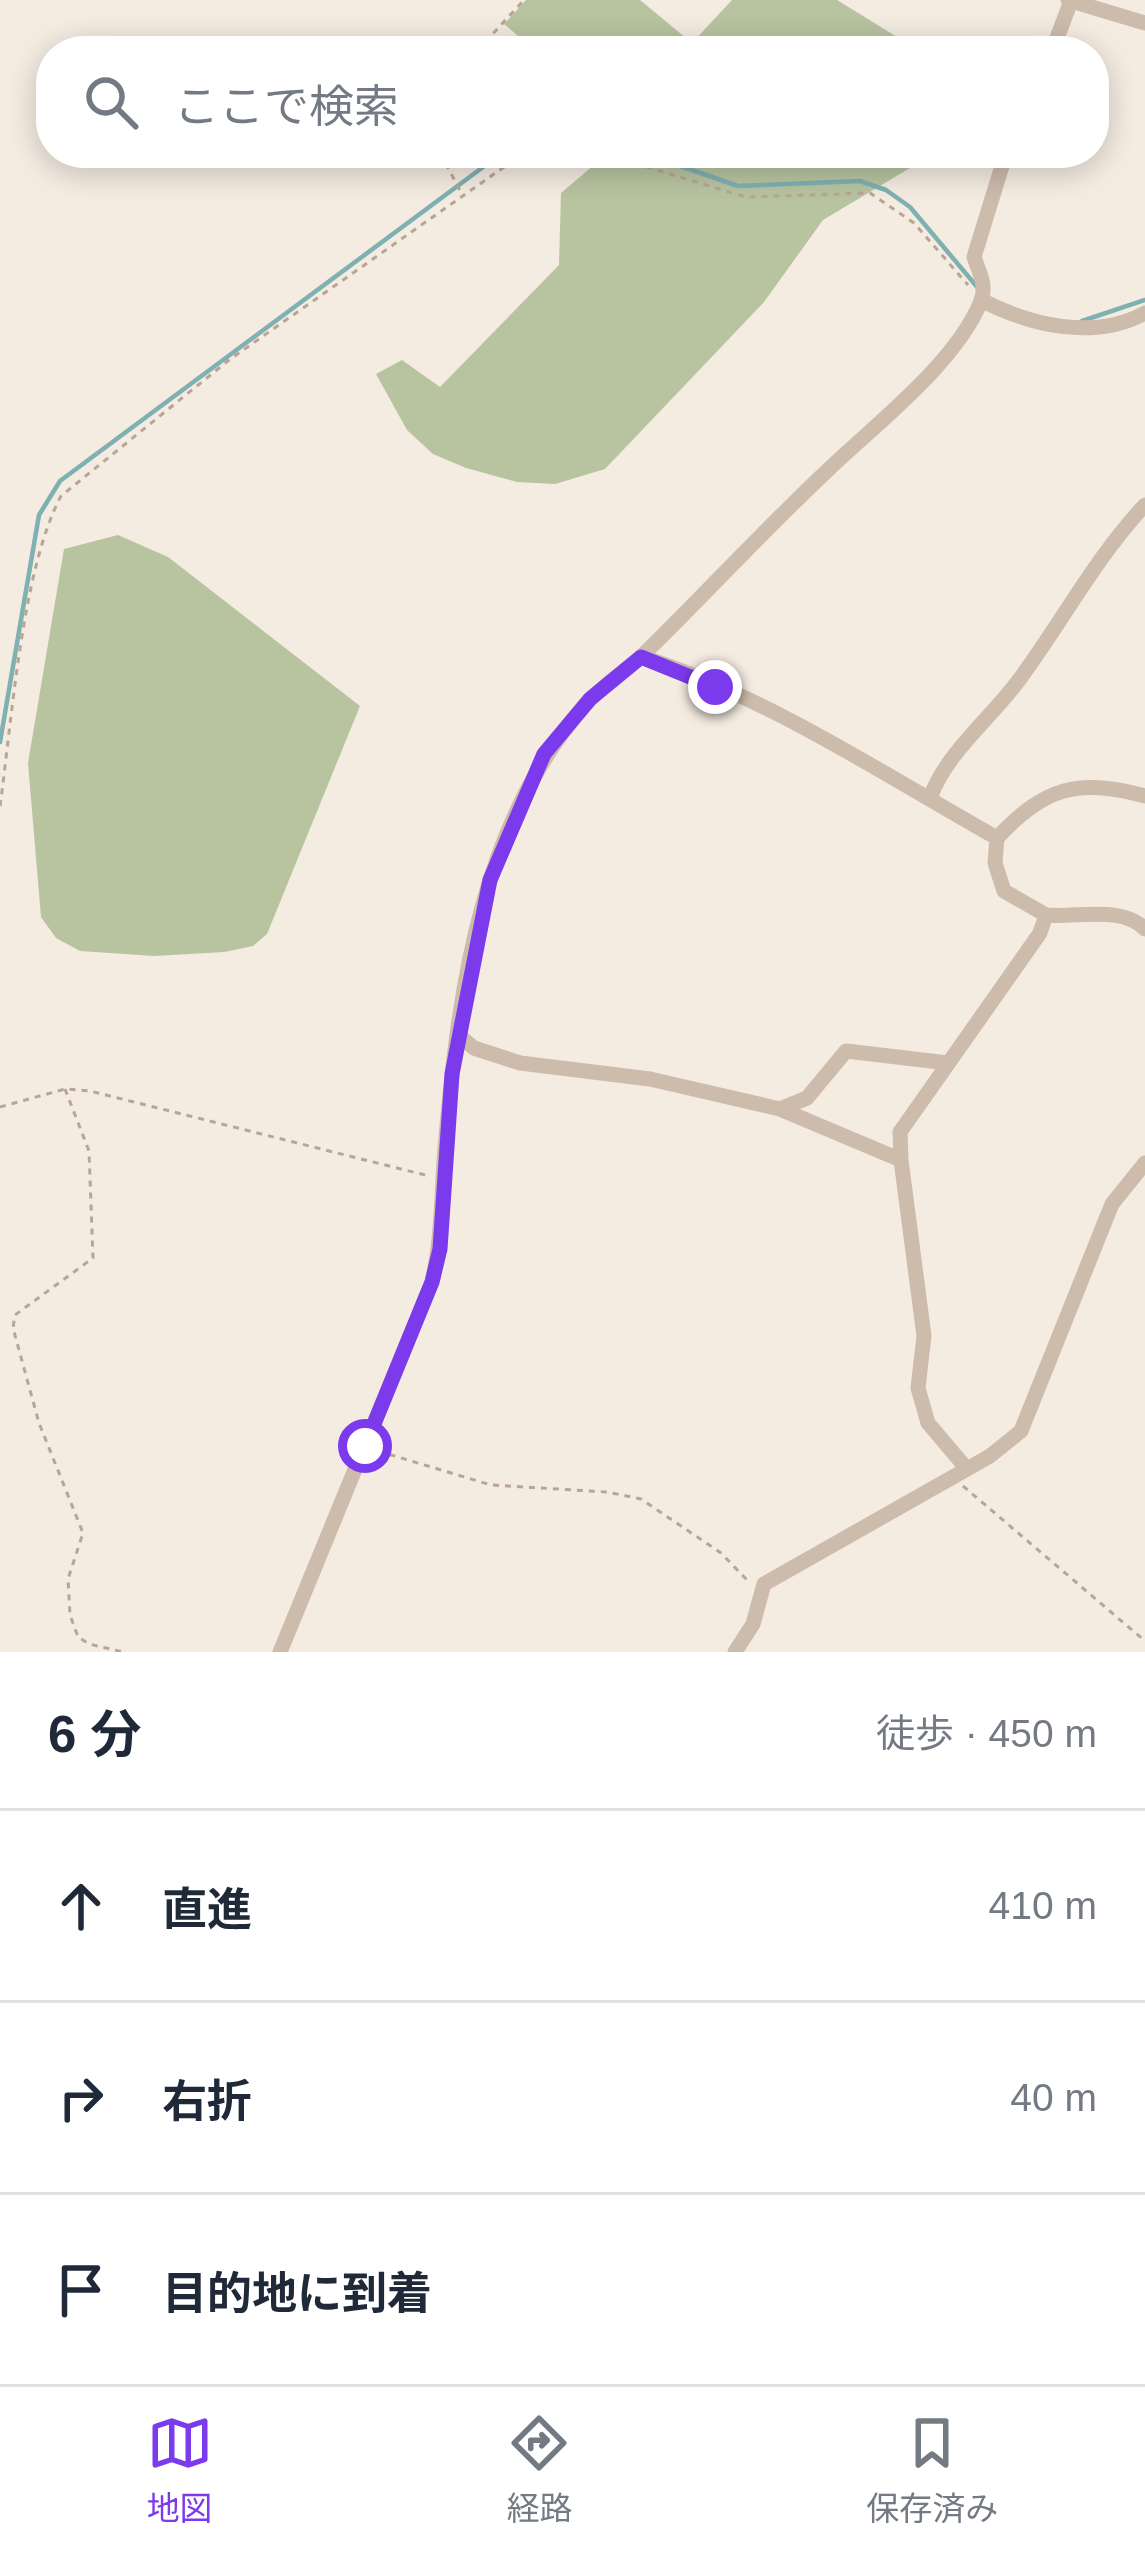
<!DOCTYPE html>
<html lang="ja">
<meta charset="utf-8">
<style>
:root{--surface:#fff;--page:#f6f6f7;--text:#1f2937;--muted:#747a83;--line:#e0e1e3;--accent:#7c3aed}
body{margin:0;font-family:Helvetica,"Noto Sans JP",sans-serif;background:var(--page);color:var(--text)}
.stop{position:absolute;width:36px;height:36px;margin:-27px;border:9px solid #7c3aed;border-radius:50%;background:#fff}
.stop.end{background:#7c3aed;border-color:#fff;box-shadow:0 3px 12px #0008}
.list{margin:0;padding:0;list-style:none}
h2{display:flex;justify-content:space-between;align-items:center;height:156px;margin:0;padding:0 48px;font-size:51px}
h2 small{font-size:39px;font-weight:400;color:var(--muted)}
.list li{display:grid;grid-template-columns:78px 1fr auto;gap:36px;align-items:center;box-sizing:border-box;height:192px;padding:0 48px;border-top:3px solid var(--line)}
.list b{display:block;font-size:45px;white-space:nowrap}
.list em{font-size:39px;font-style:normal;color:var(--muted)}
.icon{flex:none;width:66px;height:66px;fill:none;stroke:currentColor;stroke-width:2;stroke-linecap:round;stroke-linejoin:round}
.map{position:relative;flex:none;width:1145px;height:1652px;overflow:hidden}
.search{position:absolute;background:var(--surface);box-shadow:0 6px 30px #0003;left:36px;right:36px;top:36px;height:132px;display:flex;align-items:center;gap:30px;box-sizing:border-box;padding:0 42px;border-radius:48px;color:var(--muted);font-size:45px}
.sheet{height:732px;background:var(--surface)}
nav{display:flex;justify-content:space-around;align-items:center;box-sizing:border-box;height:168px;border-top:3px solid var(--line);background:var(--surface);font-size:33px;color:var(--muted)}
nav a{display:grid;justify-items:center;gap:6px}
nav .on{color:var(--accent)}
.map>svg:first-child{display:block}
.green{fill:#b8c4a0}
.lines{fill:none;stroke-linecap:round;stroke-linejoin:round}
.stream{stroke:#7fb0b2;stroke-width:4.5}
.path{stroke:#b9a596;stroke-width:3;stroke-dasharray:6 6;stroke-linecap:butt}
.minor{stroke:#cdbbac;stroke-width:15}
.route{stroke:#7c3aed;stroke-width:15}
</style>
<div class="map">
<svg width="1145" height="1652" viewBox="0 0 1145 1652">
<rect width="100%" height="100%" fill="#f4ebe1"/>
<path class="green" d="M 526,0 L 640,0 L 692,43 L 732,0 L 837,0 L 920,51 L 536,51 L 504,24 Z
M 608,153 L 935,153 L 823,220 L 764,302 L 605,469 L 555,484 L 517,482 L 466,468 L 433,454 L 407,430 L 376,374 L 402,360 L 440,387 L 559,265 L 561,193 Z
M 118,535 L 168,557 L 360,706 L 267,934 L 253,946 L 224,952 L 154,956 L 80,951 L 56,938 L 41,917 L 28,763 L 64,549 Z"/>
<g class="lines">
<path class="stream" d="M 643,153 L 738,186 L 860,181 L 886,190 L 910,207 L 978,288
M 1082,321 L 1145,300
M 0,742 L 39,515 L 60,481 L 502,153"/>
<path class="path" d="M 477,51 L 524,0
M 440,153 L 462,194
M 600,153 L 746,197 L 870,193 L 914,223 L 968,285
M 0,806 C 12,720 22,569 61,496 L 229,360 L 524,153
M 65,1089 L 89,1151 L 93,1258 L 15,1315 L 13,1328 L 39,1423 L 83,1533 L 68,1579 L 70,1615 L 78,1637 L 89,1644 L 123,1652
M 0,1107 L 65,1089 L 90,1091 L 429,1176
M 378,1451 L 491,1485 L 607,1492 L 641,1499 L 721,1553 L 748,1581
M 963,1486 L 1145,1641"/>
<path class="minor" d="M 1068,0 L 1145,23
M 1052,51 L 1071,1
M 981,300 C 1030,325 1093,341 1145,313
M 642,657 C 766,696 883,774 997,838
M 930,798 C 946,753 991,718 1019,680 C 1062,622 1096,557 1145,505
M 1046,915 C 1077,918 1121,905 1145,929
M 457,1034 L 474,1048 L 520,1063 L 650,1079 L 780,1109 L 901,1160 L 924,1336 L 918,1388 L 928,1423 L 967,1469
M 780,1109 L 807,1098 L 846,1051 L 948,1063
M 901,1160 L 900,1132 L 1040,933 L 1046,915 L 1004,891 L 995,863 L 997,838 C 1045,787 1077,778 1145,796
M 280,1652 L 432,1282 C 443,1235 441,1186 446,1137 C 459,987 482,819 587,703 C 605,683 629,669 648,650 C 709,590 767,527 829,469 C 876,424 956,363 981,301 C 987,285 979,272 974,257 L 1006,153
M 735,1652 L 753,1624 L 764,1584 L 990,1456 L 1021,1431 L 1112,1204 L 1145,1163"/>
</g>
<g class="lines">
<path class="route" d="M 365,1446 L 432,1282 L 440,1249 L 452,1074 L 490,880 L 544,754 L 590,699 L 641,657 L 715,687"/>
</g>
</svg>
<div class="stop" style="left:365px;top:1446px"></div>
<div class="stop end" style="left:715px;top:687px"></div>
<div class="search"><svg class="icon" aria-label="search" viewBox="0 0 24 24"><circle cx="10" cy="10" r="6"/><path d="M15 15l6 6"/></svg>ここで検索</div>
</div>
<section class="sheet">
<h2>6 分<small>徒歩 · 450 m</small></h2>
<ul class="list">
<li><svg class="icon" aria-label="ahead" viewBox="0 0 24 24"><path d="M12 20V5M6 11l6-6 6 6"/></svg><div><b>直進</b></div><em>410 m</em></li>
<li><svg class="icon" aria-label="right" viewBox="0 0 24 24"><path d="M7 20v-9h11M14 6l5 5-5 5"/></svg><div><b>右折</b></div><em>40 m</em></li>
<li><svg class="icon" aria-label="arrive" viewBox="0 0 24 24"><path d="M6 21V4h12l-3 4 3 4H6"/></svg><div><b>目的地に到着</b></div></li>
</ul>
</section>
<nav>
<a class="on"><svg class="icon" aria-label="map" viewBox="0 0 24 24"><path d="M3 6l6-2 6 2 6-2v14l-6 2-6-2-6 2zM9 4v14M15 6v14"/></svg>地図</a>
<a><svg class="icon" aria-label="directions" viewBox="0 0 24 24"><path d="M12 3l9 9-9 9-9-9zM9 14v-3h6M13 9l2 2-2 2"/></svg>経路</a>
<a><svg class="icon" aria-label="saved" viewBox="0 0 24 24"><path d="M7 4h10v16l-5-4-5 4z"/></svg>保存済み</a>
</nav>
